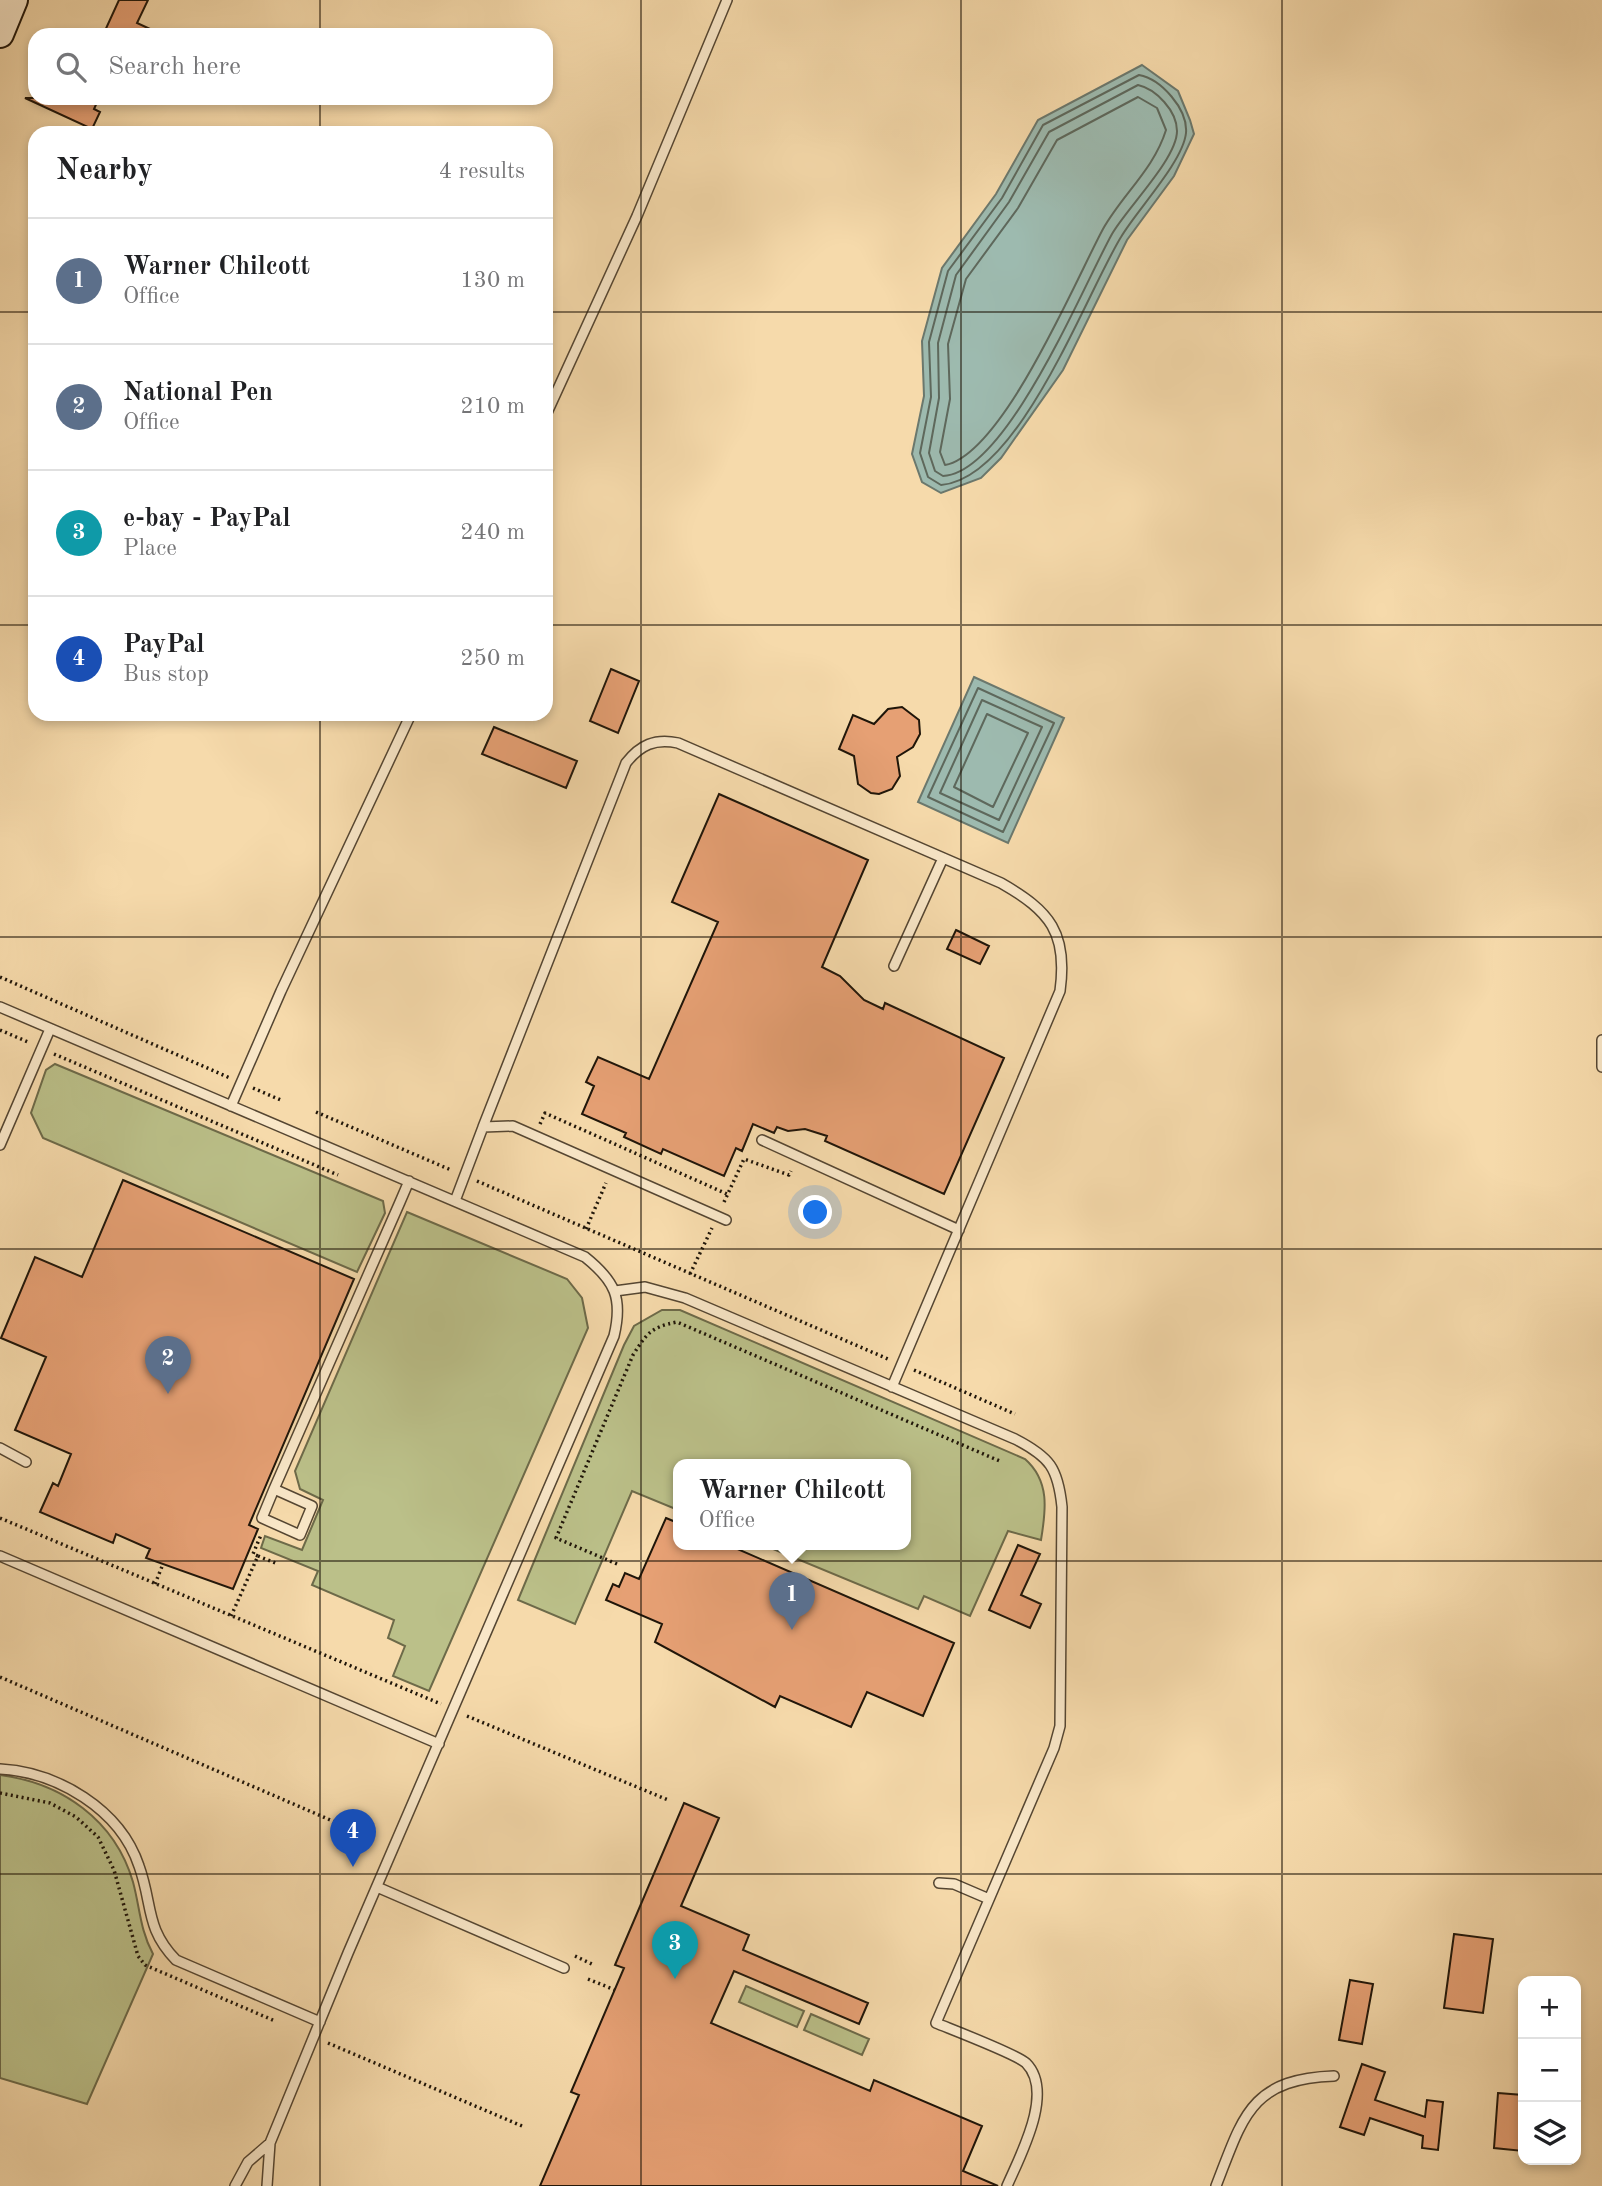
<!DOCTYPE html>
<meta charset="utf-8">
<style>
:root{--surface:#fff;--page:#f6f6f6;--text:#202124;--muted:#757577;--line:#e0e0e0;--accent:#d93025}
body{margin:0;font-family:"Old Standard TT",serif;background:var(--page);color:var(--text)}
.controls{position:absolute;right:21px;bottom:21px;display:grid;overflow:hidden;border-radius:14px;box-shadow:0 4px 10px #0003}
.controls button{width:63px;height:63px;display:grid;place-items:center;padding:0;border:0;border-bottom:2px solid var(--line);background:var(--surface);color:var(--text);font:35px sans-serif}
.you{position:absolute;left:816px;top:1213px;width:24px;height:24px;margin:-18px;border:5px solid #fff;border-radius:50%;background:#1a73e8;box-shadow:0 0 0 10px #1a73e833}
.badge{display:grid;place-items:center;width:46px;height:46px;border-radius:50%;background:var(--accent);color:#fff;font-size:23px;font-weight:700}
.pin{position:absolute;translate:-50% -58px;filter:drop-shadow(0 2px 4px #0008)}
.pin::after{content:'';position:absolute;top:37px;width:24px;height:21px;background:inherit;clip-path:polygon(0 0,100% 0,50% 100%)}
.popup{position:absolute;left:673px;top:1459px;width:238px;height:91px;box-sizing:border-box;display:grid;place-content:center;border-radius:14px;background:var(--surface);filter:drop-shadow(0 2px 5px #0005);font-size:23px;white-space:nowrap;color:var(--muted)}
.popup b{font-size:26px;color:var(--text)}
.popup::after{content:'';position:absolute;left:50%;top:100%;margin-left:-14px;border:14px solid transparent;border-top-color:var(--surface)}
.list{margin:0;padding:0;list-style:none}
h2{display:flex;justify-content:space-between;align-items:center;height:91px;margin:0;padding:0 28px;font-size:30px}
h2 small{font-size:23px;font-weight:400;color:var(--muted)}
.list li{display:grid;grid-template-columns:46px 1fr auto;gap:21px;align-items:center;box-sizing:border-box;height:126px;padding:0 28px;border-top:2px solid var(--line)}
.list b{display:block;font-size:26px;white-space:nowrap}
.list p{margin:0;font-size:23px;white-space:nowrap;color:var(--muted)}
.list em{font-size:23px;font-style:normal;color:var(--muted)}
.icon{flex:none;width:38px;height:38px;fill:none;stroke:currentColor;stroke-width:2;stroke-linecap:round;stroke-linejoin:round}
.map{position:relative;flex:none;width:1602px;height:2186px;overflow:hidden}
.search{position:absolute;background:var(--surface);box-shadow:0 4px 10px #0003;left:28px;top:28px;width:525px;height:77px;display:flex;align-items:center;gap:18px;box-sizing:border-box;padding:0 24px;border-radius:21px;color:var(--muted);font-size:26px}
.panel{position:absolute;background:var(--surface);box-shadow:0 4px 10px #0003;left:28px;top:126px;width:525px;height:595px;border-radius:21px}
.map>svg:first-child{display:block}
.green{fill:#bbc089;stroke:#6d6a49;stroke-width:2}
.water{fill:#9dbaaf;stroke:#6b786d;stroke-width:2}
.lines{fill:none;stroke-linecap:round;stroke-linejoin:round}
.shore{stroke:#5e685c;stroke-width:2}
.building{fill:#e6a074;stroke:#1f1509;stroke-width:2}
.lane-casing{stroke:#554632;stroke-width:12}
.secondary-casing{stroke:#1f1509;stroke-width:30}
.path{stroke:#1f1509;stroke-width:3.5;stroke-dasharray:2 3.5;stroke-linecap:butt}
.lane{stroke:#f9e7c8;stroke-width:9}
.secondary{stroke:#f9e7c8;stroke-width:26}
.grid{fill:none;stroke:#1f1509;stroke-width:2;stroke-opacity:0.55}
</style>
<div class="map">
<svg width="1602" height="2186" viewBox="0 0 1602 2186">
<rect width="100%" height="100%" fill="#f6daab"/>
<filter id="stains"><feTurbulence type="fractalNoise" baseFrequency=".00286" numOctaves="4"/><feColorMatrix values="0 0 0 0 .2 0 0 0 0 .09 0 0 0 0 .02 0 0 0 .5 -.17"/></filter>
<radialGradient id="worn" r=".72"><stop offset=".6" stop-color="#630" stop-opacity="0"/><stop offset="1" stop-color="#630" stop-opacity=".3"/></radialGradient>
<path class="green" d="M 55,1064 L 383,1201 L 385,1213 L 357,1272 L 43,1138 L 31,1113 L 46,1070 Z
M 407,1212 L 567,1279 L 582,1298 L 588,1328 L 429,1691 L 393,1676 L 405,1646 L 388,1638 L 394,1620 L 312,1585 L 318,1571 L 261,1548 L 265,1536 L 302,1550 L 323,1500 L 300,1489 L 295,1471 Z
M 662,1310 L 680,1310 L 1025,1459 C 1050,1481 1046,1510 1041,1540 L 1008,1531 L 970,1616 L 924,1596 L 918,1609 L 761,1544 L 906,1544 L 906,1464 L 678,1464 L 678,1510 L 632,1491 L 575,1624 L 518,1600 L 624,1345 L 634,1326 Z
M 0,1775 C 62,1783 115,1820 133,1882 C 140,1908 140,1930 153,1954 L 87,2104 L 0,2078 Z
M 746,1986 L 804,2011 L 797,2027 L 739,2002 Z
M 811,2014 L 869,2039 L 862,2055 L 804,2030 Z"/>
<path class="water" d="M 1142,65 L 1178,91 L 1190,120 L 1194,134 L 1174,176 L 1127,240 L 1063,370 L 1001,458 L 981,478 L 941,493 L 922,482 L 912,454 L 924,396 L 922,341 L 942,268 L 996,194 L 1038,120 Z
M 974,677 L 1064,718 L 1008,843 L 918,802 Z"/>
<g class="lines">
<path class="shore" d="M 1139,75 C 1161,79 1188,109 1186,133 C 1183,162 1136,211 1121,237 C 1085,296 1019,479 941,485 L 928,477 L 920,453 L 931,397 L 929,342 L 948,271 L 1002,198 L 1043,125 Z
M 1138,85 C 1156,89 1177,111 1177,131 C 1177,159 1126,209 1112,234 C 1083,286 1007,473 943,476 L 935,471 L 929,453 L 939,398 L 938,343 L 956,275 L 1009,202 L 1049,132 Z
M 1138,97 L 1157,108 L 1166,130 C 1154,169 1122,195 1103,229 C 1075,281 1003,454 945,465 L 940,452 L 950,399 L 948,344 L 966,279 L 1018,208 L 1057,140 Z
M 978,688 L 1054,723 L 1003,832 L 928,797 Z
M 982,700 L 1042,727 L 999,820 L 940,793 Z
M 987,714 L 1028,733 L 993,807 L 954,787 Z"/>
</g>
<path class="building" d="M 119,0 L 148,0 L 137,23 L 163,35 L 103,35 Z
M 25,98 L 99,98 L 94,109 L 100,112 L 92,129 Z
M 611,669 L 639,681 L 618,733 L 590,721 Z
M 902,707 L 919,720 L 920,734 L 913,747 L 897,757 L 900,776 L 892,789 L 879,794 L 871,793 L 858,784 L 854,756 L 839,749 L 853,715 L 874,724 L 888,709 Z
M 494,727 L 577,761 L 566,788 L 482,754 Z
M 719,794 L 868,860 L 822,967 L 840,976 L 864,1000 L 883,1009 L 885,1003 L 1004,1058 L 944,1194 L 825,1141 L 827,1136 L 805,1129 L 788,1131 L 777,1127 L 774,1133 L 753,1124 L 742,1151 L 736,1148 L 724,1176 L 663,1149 L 661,1154 L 624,1137 L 626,1133 L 582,1114 L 594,1086 L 586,1082 L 598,1057 L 649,1079 L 718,922 L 672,902 Z
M 956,930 L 989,946 L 980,964 L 947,949 Z
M 123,1180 L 354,1279 L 249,1525 L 258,1529 L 233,1589 L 146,1558 L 150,1549 L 116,1534 L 113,1543 L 40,1512 L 53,1483 L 58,1486 L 71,1454 L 15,1430 L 46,1357 L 1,1338 L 35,1257 L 82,1277 Z
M 666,1518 L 678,1523 L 678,1544 L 726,1544 L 954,1643 L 923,1716 L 867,1692 L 851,1727 L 780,1696 L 775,1707 L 655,1642 L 662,1624 L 606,1600 L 613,1584 L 619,1587 L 625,1573 L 639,1579 Z
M 1018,1545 L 1040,1554 L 1021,1595 L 1041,1604 L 1030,1628 L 989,1610 Z
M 684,1803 L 719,1818 L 681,1906 L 749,1935 L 743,1950 L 868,2003 L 859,2024 L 734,1971 L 711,2023 L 870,2091 L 874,2080 L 982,2126 L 963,2171 L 998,2186 L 540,2186 L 579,2095 L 571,2092 L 624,1968 L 615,1965 Z
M 1454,1934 L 1493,1939 L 1483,2013 L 1444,2008 Z
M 1350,1980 L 1373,1984 L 1362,2044 L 1339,2040 Z
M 1362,2064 L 1385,2072 L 1375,2100 L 1425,2117 L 1427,2100 L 1443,2102 L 1438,2150 L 1422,2148 L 1423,2136 L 1370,2118 L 1364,2135 L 1340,2127 Z
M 1498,2093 L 1523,2095 L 1523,2151 L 1494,2148 Z"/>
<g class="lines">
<defs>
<path id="lane" d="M 546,415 L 637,216 L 727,0
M 894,966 L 943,858
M 0,1007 L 585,1257 C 615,1281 623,1298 614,1336 L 348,1953 L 270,2143 L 267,2186
M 1602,1040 L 1602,1067
M 231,1106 L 281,991 L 411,714
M 483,1127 L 626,763 C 640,745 655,738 678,743 L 1001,883 C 1050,911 1068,933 1060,991 L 892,1387
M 762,1140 L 959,1230
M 0,1145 L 50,1029
M 455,1201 L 483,1127 L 513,1126 L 726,1220
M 615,1291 L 645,1287 L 685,1298 L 1015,1439 C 1050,1457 1058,1468 1062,1507 L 1060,1726 L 1054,1748 L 936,2023 C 953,2030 1016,2054 1026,2063 C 1055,2092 1020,2156 1007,2186
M 0,1448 L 26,1462
M 274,1489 L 312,1506 L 300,1535 L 262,1518 L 274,1489 L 400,1202 L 409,1181
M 0,1556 L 439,1744
M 0,1769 C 57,1772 120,1809 139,1866 C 153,1905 145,1928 176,1960 L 320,2022
M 939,1883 L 954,1884 L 989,1899
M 377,1887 L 564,1968
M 235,2186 L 248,2162 L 270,2143
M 1216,2186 C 1243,2117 1250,2079 1334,2076"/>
<path id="secondary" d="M 0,34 L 14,0"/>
</defs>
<use href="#lane" class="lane-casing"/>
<use href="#secondary" class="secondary-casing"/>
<path class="path" d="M 0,977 L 230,1078
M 0,1030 L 28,1042
M 54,1054 L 338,1175
M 253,1088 L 283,1101
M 316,1112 L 451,1170
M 540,1124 L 545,1113 L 727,1194
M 477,1181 L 888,1359
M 724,1202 L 744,1159 L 789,1175 L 791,1171
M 586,1229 L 606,1183
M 690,1274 L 712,1228
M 914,1370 L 1015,1414
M 0,1518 L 441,1704
M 258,1556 L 278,1564
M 617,1564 L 556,1538 L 633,1355 C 647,1333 651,1327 677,1322 L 1002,1462
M 155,1584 L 163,1564
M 231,1616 L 258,1556 L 253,1554 L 261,1535
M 0,1677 L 372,1838
M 467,1716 L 668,1800
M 0,1793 L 50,1803 L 76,1817 L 98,1837 L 114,1870 L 138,1956 L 145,1965 L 275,2021
M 575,1956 L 594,1965
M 588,1979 L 615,1990
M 328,2043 L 522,2126"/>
<use href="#lane" class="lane"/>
<use href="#secondary" class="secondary"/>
</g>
<path class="grid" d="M 320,0 L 320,35M 641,0 L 641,2186M 961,0 L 961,2186M 1282,0 L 1282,2186M 320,98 L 320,133M 0,312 L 35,312M 546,312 L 1602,312M 0,625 L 35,625M 546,625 L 1602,625M 320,714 L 320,2186M 0,937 L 1602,937M 0,1249 L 1602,1249M 0,1561 L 1602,1561M 0,1874 L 1602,1874"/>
<rect width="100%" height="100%" filter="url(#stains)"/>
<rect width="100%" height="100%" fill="url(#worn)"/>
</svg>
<div class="controls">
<button>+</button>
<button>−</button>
<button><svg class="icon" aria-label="layers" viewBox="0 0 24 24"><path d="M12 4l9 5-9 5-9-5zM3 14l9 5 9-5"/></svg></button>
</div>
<div class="you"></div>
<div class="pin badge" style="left:792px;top:1630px;background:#5c6f8a">1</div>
<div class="popup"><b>Warner Chilcott</b>Office</div>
<div class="pin badge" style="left:168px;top:1394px;background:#5c6f8a">2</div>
<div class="pin badge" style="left:675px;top:1979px;background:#0f9aa8">3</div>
<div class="pin badge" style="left:353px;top:1867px;background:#1a4fb4">4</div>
<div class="search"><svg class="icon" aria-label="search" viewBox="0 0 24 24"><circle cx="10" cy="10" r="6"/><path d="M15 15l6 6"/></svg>Search here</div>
<section class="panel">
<h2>Nearby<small>4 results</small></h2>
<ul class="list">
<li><span class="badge" style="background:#5c6f8a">1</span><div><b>Warner Chilcott</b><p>Office</p></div><em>130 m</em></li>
<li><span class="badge" style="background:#5c6f8a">2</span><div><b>National Pen</b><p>Office</p></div><em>210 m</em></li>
<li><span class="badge" style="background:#0f9aa8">3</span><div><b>e-bay - PayPal</b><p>Place</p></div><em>240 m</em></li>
<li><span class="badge" style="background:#1a4fb4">4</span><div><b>PayPal</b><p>Bus stop</p></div><em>250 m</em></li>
</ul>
</section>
</div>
